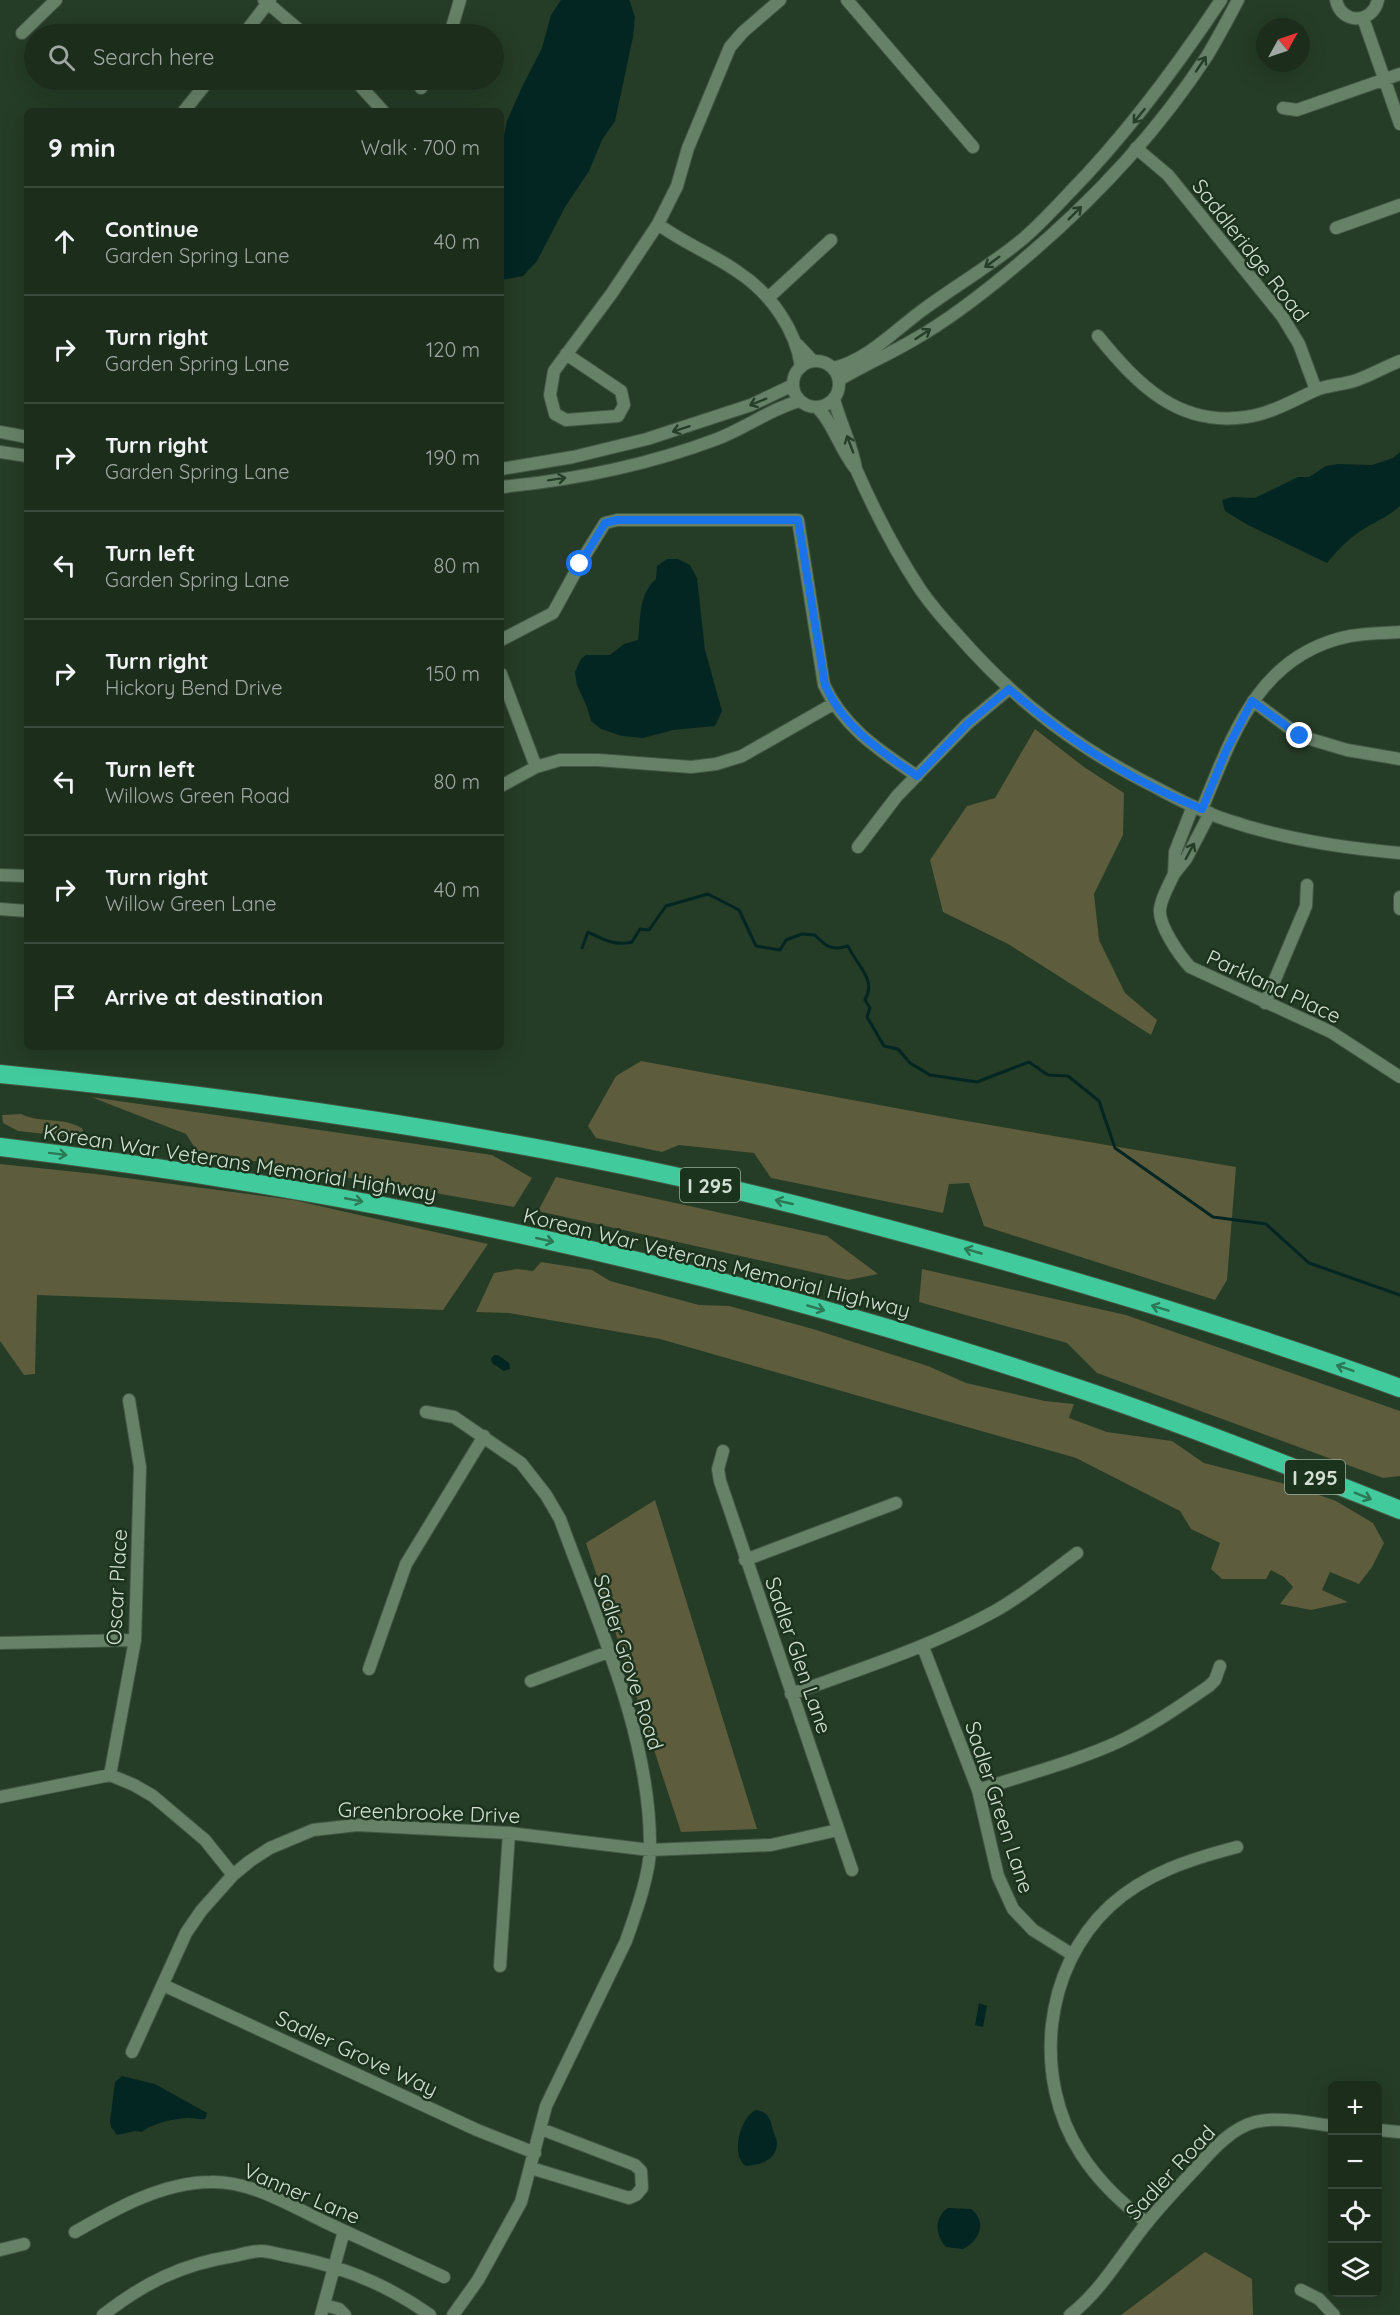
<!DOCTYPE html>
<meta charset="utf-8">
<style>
:root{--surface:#1c2d1c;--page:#293929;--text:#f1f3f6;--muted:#a0a8a3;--line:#3a493b}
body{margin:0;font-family:Quicksand,sans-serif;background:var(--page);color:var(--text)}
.controls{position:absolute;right:18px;bottom:18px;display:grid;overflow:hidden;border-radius:9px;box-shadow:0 6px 24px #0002}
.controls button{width:54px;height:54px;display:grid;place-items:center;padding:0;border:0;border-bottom:2px solid var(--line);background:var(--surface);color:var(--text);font:30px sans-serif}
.compass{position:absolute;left:1256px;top:18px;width:54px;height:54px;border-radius:50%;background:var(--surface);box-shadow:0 6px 24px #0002;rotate:50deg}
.stop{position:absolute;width:18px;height:18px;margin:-14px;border:4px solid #1a73e8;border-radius:50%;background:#fff}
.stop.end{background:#1a73e8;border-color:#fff;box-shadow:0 2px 6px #0008}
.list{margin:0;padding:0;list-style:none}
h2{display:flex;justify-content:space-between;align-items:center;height:78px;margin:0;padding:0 24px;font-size:26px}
h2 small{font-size:20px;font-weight:400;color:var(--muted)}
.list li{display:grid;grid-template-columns:39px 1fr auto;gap:18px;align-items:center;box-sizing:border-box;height:108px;padding:0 24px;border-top:2px solid var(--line)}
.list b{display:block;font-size:22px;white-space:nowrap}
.list p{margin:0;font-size:20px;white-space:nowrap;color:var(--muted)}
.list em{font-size:20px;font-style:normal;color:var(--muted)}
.icon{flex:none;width:33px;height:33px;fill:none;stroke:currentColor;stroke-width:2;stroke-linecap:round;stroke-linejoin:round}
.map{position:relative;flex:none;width:1400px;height:2315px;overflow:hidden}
.search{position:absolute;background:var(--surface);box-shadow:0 6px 24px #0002;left:24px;top:24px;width:480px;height:66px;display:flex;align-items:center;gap:15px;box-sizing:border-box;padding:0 21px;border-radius:33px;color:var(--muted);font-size:22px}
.panel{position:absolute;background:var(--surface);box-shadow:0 6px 24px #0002;left:24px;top:108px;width:480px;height:942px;border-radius:9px}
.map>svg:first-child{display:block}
.green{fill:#5d5c3c}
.water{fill:#032623}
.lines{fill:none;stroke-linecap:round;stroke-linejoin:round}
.stream{stroke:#032623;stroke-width:3}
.minor-casing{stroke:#435845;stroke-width:14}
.tertiary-casing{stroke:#435845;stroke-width:14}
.motorway-casing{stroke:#435845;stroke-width:20}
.minor{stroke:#678168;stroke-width:12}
.tertiary{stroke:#678168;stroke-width:12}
.motorway{stroke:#41cb9c;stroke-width:18}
.oneway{stroke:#263e27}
.oneway2{stroke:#2c7756}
.route{stroke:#1a73e8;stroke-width:8}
.labels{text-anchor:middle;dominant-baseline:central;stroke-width:5;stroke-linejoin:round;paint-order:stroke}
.shield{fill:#1b321c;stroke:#9aac9b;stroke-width:1.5}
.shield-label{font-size:20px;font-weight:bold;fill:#d1e0d2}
.street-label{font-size:21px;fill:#d1e0d2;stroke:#1b321c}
</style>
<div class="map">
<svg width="1400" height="2315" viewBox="0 0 1400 2315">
<rect width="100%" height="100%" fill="#253c26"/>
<path class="green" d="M 1035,729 L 1084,767 L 1124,793 L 1123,835 L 1094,894 L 1099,940 L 1125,993 L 1157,1020 L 1151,1035 L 1008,944 L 943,912 L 930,860 L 967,806 L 995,798 Z
M 641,1061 L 955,1119 L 1236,1167 L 1227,1280 L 1215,1300 L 984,1226 L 969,1183 L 949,1184 L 943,1213 L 771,1178 L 754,1153 L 679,1145 L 662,1152 L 596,1138 L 588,1126 L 616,1076 Z
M 91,1097 L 492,1155 L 532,1178 L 514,1207 L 197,1151 L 186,1134 Z
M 21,1114 C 42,1124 63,1116 83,1129 L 81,1138 L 18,1131 L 3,1123 L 2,1115 Z
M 0,1164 L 96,1174 L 293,1200 L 488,1244 L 443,1310 L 37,1295 L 35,1374 L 24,1375 L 0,1341 Z
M 556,1177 L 827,1236 L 878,1274 L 848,1280 L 538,1211 Z
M 541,1262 L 592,1270 L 610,1281 L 699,1305 L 729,1306 L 813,1329 L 928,1366 L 966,1383 L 1045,1401 L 1074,1404 L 1069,1418 L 1107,1432 L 1172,1441 L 1204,1463 L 1293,1486 L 1336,1501 L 1373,1523 L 1384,1543 L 1372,1567 L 1359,1584 L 1330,1572 L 1322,1590 L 1348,1602 L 1311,1610 L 1280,1604 L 1293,1587 L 1284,1577 L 1271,1570 L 1266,1579 L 1222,1579 L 1211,1569 L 1220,1543 L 1191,1529 L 1180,1511 L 1076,1458 L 660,1339 L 509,1313 L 476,1312 L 494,1273 L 517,1269 L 533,1271 Z
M 922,1269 L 1126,1315 L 1400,1411 L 1400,1476 L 1383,1478 L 1097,1373 L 1067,1343 L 919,1302 Z
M 655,1500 L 757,1829 L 681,1832 L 586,1543 Z
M 1205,2252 L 1252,2279 L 1253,2315 L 1121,2315 Z"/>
<path class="water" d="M 561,0 L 629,0 L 630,2 L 635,17 L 633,37 L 615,121 L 602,140 L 589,171 L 565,207 L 537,261 L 523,276 L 502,280 L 501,149 L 507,121 L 521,89 L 542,48 L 551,15 Z
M 1400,452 L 1400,506 C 1388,517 1372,523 1359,532 C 1346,541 1337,551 1327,563 L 1248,525 L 1225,511 L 1222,500 L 1232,497 L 1255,498 L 1298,477 L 1309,477 L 1326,466 L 1338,464 L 1372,465 L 1393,458 Z
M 667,559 L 678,559 L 690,565 L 697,578 L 705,650 L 722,711 L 715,726 L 673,730 L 643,738 L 622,736 L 601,729 L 591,721 L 587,707 L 577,685 L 575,672 L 581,659 L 586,655 L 610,655 L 624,644 L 638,640 C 641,618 638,595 656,579 L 657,566 Z
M 494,1355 L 498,1355 L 509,1363 L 510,1369 L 504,1371 L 492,1363 L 491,1359 Z
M 979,2003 L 987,2006 L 983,2027 L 975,2025 Z
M 122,2076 L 155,2084 L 207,2113 L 205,2119 C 200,2120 196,2118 190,2118 C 176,2118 153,2123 142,2132 L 135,2131 L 117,2135 L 111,2127 L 110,2121 L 115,2082 Z
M 756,2110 C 768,2112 770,2118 773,2130 C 774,2134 777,2139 777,2143 C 777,2160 760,2165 746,2166 C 730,2156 740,2117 756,2110 Z
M 948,2208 L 971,2209 C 988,2222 979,2241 963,2249 L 946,2247 C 935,2235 934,2217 948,2208 Z"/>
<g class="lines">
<path class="stream" d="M 582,948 L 588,932 C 604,940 615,946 632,942 L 640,929 L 649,930 L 666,906 L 708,894 L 739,910 L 756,946 L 780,950 L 786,940 L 802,934 L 815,935 C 826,947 833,951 848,946 C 857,966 877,979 865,1000 L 870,1008 L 867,1017 L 884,1046 L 898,1049 L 910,1063 L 930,1075 L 977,1082 L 1029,1062 L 1048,1075 L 1068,1076 L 1099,1101 L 1115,1148 L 1213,1217 L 1266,1224 L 1309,1263 L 1400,1295"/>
<defs>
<path id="minor" d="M 264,0 L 304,34
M 847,0 L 973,147
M 1336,0 C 1341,25 1373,24 1378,0
M 1363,18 L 1400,124
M 22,33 L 56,0
M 244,34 L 270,0
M 450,34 L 460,0
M 355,80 L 383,111
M 421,88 L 428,80
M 1283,108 L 1297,110 L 1400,74
M 184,111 L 209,80
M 1136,148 L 1168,175 L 1282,316 L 1299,344 L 1316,390
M 658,224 C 683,243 713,254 738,272 C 770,293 796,329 801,367
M 1336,228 L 1400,205
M 768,298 L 831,240
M 1098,336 C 1137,384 1178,427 1246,417 C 1270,414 1292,401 1314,391 C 1326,385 1341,385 1354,381 C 1370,376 1384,367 1400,361
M 798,345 L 813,361
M 566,354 L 621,391 L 624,405 L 618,416 L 566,420 L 555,414 L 550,395 L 554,371 L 612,293 L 658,224 L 677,186 L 688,148 L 730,47 L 743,32 L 780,0
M 501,640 L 553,613 L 582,560 L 605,523 L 617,520 L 798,520 L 824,685 C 844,728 879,750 917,776
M 501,674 L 536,767
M 1253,701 L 1300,736 L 1347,750 L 1400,759
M 501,786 L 536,767 L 560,760 L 598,760 L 691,767 L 716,764 L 742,756 L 833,704
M 1193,806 L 1175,852 L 1174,874 L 1186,859 L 1210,813
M 1202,809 C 1233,734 1259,654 1350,636 C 1366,633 1384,633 1400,632
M 858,847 L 897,796 L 967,724 L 1009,689
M 1174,874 C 1169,885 1161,898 1160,909 C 1158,925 1180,956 1190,967 L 1331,1032 L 1400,1077
M 0,875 L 27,876
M 1400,897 L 1400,909
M 0,909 L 27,911
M 1265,1003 L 1306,906 L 1307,885
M 426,1412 L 454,1417 L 521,1463 L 546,1495 L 560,1519 C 597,1621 651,1737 650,1848 C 650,1874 635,1915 626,1941 L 546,2106 L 521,2202 L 478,2280 L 453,2315
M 723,1451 L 718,1469 L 720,1481 L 852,1870
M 745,1560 L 896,1503
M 0,1643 L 135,1640
M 923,1647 L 978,1790 L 998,1876 L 1013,1909 L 1033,1930 L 1073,1955
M 369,1669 L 406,1564 L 484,1436
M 531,1681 L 608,1652
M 791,1694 C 860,1669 930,1647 995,1611 C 1024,1595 1050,1573 1077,1553
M 110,1775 L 135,1640 L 140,1467 L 129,1400
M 978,1790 C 1024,1775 1074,1762 1118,1742 C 1150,1727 1180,1706 1209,1686 L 1215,1680 L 1220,1666
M 0,1797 L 110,1775 L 134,1785 L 153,1796 L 205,1840 L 233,1875
M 500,1966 L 509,1833
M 163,1985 L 477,2130 L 535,2153
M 132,2052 L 186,1933 L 201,1911 L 233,1875 L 250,1861 L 270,1848 L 313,1830 L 357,1825 L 509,1833 L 650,1850 L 771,1845 L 838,1830
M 531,2168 L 629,2198 L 636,2195 L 642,2188 L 641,2171 L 635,2165 L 541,2129
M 1147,2223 C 1121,2202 1099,2182 1081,2154 C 1032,2078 1043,1968 1110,1906 C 1146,1873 1191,1859 1237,1847
M 75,2232 C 115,2209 163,2182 211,2182 C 252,2181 291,2206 327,2223 C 366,2241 405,2259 444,2277
M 0,2250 L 24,2244
M 1301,2290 L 1319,2299 L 1334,2315
M 324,2305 L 339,2309 L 345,2315
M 103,2315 C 144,2283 182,2264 234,2256 C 243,2254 252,2251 261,2251 C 270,2251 280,2255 288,2256 C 339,2265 388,2285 430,2315
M 321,2315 L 344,2231"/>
<path id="tertiary" d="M793 384a23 23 0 1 1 46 0a23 23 0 1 1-46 0Z
M 833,368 C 868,360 895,330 924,309 C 957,285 993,264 1024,238 C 1040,224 1055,208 1069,193 C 1127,134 1175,69 1221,0
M 839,380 C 864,365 890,354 915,339 C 952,318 986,291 1018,264 C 1090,204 1156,134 1207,56 C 1218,38 1228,19 1238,0
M 816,407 C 831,418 841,452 856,469 C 852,444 840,423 834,399
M 0,432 L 27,437
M 0,452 L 27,456
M 501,469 L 573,457 L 647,439 L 751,405 L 793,385
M 856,469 C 874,510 895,551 920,589 C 931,605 944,620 957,634 C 1016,702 1077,748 1157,788 C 1179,800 1203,812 1227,820 C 1283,839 1341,848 1400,853
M 501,487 C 574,480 648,465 717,439 C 746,428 772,408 800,401
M 1378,2130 L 1400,2132
M 1070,2315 C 1102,2290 1121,2255 1146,2224 C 1162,2204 1180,2185 1198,2166 C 1213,2149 1232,2128 1255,2122 C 1279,2116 1309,2123 1332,2126"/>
<path id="motorway" d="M 0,1074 C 228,1096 455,1128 679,1177 C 839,1213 996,1257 1153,1305 C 1236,1331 1319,1358 1400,1388
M 0,1147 C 359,1190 715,1267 1059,1382 C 1174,1420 1287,1465 1400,1510"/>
</defs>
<use href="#minor" class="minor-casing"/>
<use href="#tertiary" class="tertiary-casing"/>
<use href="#motorway" class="motorway-casing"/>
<use href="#minor" class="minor"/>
<use href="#tertiary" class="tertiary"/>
<use href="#motorway" class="motorway"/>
</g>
<defs><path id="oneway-shaft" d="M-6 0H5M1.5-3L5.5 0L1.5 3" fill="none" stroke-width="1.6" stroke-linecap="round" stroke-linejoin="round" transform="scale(1.5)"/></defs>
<g class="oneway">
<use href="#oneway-shaft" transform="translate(1201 64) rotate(-56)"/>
<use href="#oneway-shaft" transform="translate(1139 116) rotate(129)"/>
<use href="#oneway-shaft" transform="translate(1075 213) rotate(-45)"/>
<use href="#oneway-shaft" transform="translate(992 262) rotate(144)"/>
<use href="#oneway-shaft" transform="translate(923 334) rotate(-33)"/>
<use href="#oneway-shaft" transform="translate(758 402) rotate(158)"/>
<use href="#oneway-shaft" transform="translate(681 429) rotate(162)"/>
<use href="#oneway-shaft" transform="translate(850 444) rotate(-111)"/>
<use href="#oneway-shaft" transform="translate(557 479) rotate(-9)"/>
<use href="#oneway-shaft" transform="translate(1190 851) rotate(-62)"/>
</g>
<g class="oneway2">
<use href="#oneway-shaft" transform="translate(58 1154) rotate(7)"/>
<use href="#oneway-shaft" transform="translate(354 1200) rotate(11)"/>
<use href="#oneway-shaft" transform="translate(784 1202) rotate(-167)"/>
<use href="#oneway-shaft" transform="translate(545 1240) rotate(13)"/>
<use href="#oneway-shaft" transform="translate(973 1251) rotate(-164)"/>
<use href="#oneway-shaft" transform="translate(816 1308) rotate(16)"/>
<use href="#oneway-shaft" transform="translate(1160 1308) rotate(-163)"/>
<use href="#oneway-shaft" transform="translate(1345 1368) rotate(-161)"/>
<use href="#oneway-shaft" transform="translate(1363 1496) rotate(22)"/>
</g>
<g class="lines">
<path class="route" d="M 580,564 L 605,523 L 617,520 L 798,520 L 825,685 C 844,728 879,750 917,776 L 967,724 L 1009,689 C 1066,739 1131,781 1202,809 L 1226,751 L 1252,701 L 1300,736"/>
</g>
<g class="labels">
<g class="shield">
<rect x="680" y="1168" width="60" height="34" rx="4.5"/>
<rect x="1285" y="1460" width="60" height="34" rx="4.5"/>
</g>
<g class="shield-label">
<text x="710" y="1185">I 295</text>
<text x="1315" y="1477">I 295</text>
</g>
<g class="street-label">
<text transform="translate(1251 250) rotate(52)">Saddleridge Road</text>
<text transform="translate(1274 986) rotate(25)">Parkland Place</text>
<text transform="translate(240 1162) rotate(9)">Korean War Veterans Memorial Highway</text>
<text transform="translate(717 1262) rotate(14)">Korean War Veterans Memorial Highway</text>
<text transform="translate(116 1587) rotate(-87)">Oscar Place</text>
<text transform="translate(799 1655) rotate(71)">Sadler Glen Lane</text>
<text transform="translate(629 1662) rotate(72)">Sadler Grove Road</text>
<text transform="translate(1000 1807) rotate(72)">Sadler Green Lane</text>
<text transform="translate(429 1812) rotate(2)">Greenbrooke Drive</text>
<text transform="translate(357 2053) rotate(25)">Sadler Grove Way</text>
<text transform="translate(1170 2172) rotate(-47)">Sadler Road</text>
<text transform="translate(302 2193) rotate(23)">Vanner Lane</text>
</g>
</g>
</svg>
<div class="controls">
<button>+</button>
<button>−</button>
<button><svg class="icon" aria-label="locate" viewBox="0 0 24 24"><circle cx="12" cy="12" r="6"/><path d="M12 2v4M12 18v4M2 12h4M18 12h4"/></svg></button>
<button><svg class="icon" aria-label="layers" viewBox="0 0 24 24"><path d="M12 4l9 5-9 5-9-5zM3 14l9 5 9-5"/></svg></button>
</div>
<svg class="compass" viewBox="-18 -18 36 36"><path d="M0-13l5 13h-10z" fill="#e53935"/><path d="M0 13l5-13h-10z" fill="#a0a8a3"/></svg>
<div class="stop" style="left:580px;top:564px"></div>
<div class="stop end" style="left:1300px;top:736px"></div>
<div class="search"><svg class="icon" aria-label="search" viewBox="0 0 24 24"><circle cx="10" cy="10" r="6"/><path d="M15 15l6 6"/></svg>Search here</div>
<section class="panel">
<h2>9 min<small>Walk · 700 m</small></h2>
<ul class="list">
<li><svg class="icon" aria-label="ahead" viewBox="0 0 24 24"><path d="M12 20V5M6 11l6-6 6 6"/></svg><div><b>Continue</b><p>Garden Spring Lane</p></div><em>40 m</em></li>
<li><svg class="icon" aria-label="right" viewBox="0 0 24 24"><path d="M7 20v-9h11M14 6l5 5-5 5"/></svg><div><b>Turn right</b><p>Garden Spring Lane</p></div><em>120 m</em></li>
<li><svg class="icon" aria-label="right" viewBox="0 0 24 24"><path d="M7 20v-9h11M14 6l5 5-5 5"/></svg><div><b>Turn right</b><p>Garden Spring Lane</p></div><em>190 m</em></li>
<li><svg class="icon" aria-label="left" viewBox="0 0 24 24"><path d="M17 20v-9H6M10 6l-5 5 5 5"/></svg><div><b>Turn left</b><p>Garden Spring Lane</p></div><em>80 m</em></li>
<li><svg class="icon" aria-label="right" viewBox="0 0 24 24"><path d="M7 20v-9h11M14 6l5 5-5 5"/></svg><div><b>Turn right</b><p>Hickory Bend Drive</p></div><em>150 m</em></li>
<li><svg class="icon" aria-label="left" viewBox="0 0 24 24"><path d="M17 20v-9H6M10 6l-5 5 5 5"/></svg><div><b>Turn left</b><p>Willows Green Road</p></div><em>80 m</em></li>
<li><svg class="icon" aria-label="right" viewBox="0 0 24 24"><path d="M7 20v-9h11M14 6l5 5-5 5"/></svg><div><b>Turn right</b><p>Willow Green Lane</p></div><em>40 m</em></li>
<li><svg class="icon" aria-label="arrive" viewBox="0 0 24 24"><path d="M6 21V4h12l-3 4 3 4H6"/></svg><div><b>Arrive at destination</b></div></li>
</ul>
</section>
</div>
